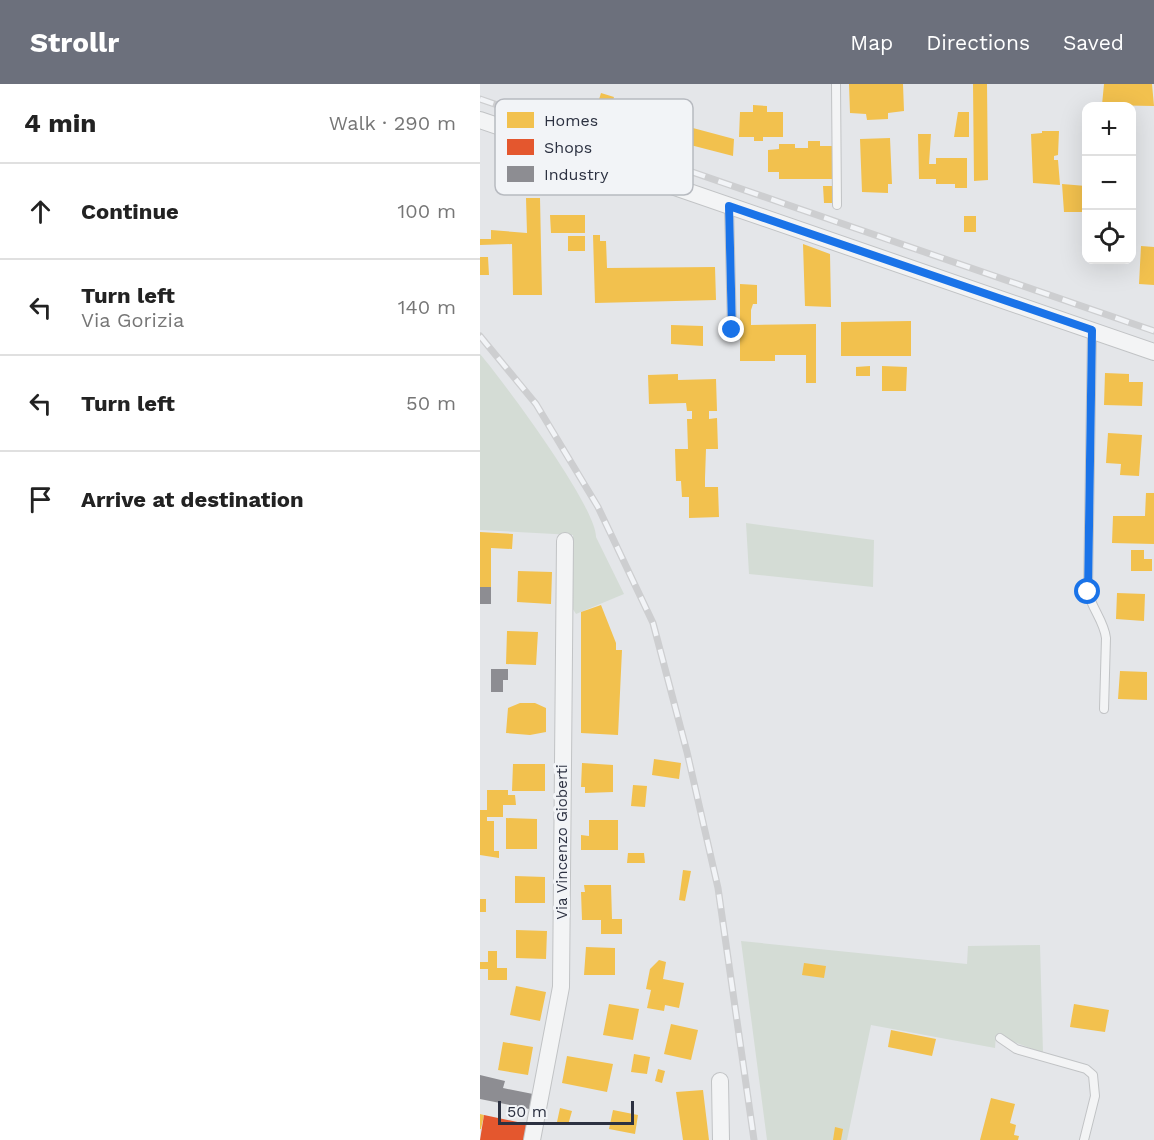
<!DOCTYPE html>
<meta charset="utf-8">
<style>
:root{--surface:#fff;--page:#f2f2f2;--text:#222;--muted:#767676;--line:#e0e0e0;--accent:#6c707c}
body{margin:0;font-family:"Work Sans",sans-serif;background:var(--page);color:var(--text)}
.controls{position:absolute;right:18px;top:18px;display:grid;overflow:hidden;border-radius:12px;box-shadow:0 6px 24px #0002}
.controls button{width:54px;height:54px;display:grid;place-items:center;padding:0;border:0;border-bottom:2px solid var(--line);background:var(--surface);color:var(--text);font:30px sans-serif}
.scale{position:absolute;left:18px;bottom:15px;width:136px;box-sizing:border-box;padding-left:6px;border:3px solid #2c3141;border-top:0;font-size:16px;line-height:21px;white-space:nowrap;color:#2c3141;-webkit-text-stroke:4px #f2f4f7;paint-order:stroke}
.stop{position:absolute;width:18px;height:18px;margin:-14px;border:4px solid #1a73e8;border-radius:50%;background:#fff}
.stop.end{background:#1a73e8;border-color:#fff;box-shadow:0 2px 6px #0008}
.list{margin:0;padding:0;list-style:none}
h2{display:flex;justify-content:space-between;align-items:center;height:78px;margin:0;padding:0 24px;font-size:26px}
h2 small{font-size:20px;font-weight:400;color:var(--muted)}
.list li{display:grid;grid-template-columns:39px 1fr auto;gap:18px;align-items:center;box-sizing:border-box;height:96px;padding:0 24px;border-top:2px solid var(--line)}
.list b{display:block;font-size:22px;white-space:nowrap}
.list p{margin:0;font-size:20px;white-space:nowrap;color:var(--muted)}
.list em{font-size:20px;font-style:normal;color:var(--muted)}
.icon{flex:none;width:33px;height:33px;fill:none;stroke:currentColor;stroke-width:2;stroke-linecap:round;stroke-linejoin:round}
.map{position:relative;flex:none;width:674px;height:1056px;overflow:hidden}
header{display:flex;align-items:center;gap:36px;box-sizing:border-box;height:84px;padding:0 30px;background:var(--accent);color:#fff}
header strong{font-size:28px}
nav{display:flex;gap:33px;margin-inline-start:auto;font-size:21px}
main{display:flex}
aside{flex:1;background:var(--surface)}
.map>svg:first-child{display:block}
.green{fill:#d4dcd5}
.homes{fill:#f2c14e}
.shops{fill:#e4572e}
.industry{fill:#8d8d92}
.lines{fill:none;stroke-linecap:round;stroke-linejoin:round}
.lane-casing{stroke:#c1c3c5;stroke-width:10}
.street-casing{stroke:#c1c3c5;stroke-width:18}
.lane{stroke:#f3f4f5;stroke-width:8}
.street{stroke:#f3f4f5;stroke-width:16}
.rail-casing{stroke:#cdced0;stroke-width:7}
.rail{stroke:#f2f4f7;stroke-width:4.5;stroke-dasharray:14;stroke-linecap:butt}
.route{stroke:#1a73e8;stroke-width:8}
.labels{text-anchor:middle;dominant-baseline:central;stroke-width:6;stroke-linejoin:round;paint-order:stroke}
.street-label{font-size:15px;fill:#2c3141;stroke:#f2f4f7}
.key{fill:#f2f4f7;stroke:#b7bac0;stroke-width:1.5}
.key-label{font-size:16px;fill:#2c3141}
</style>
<header>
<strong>Strollr</strong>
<nav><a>Map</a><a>Directions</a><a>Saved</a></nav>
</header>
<main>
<aside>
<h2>4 min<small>Walk · 290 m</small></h2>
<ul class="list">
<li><svg class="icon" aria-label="ahead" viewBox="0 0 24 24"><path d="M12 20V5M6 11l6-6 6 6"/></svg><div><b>Continue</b></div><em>100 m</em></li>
<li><svg class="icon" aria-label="left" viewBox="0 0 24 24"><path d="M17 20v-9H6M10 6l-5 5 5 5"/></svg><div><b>Turn left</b><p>Via Gorizia</p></div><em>140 m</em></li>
<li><svg class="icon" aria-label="left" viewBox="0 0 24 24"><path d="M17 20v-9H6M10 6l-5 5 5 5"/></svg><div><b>Turn left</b></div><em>50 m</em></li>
<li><svg class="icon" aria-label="arrive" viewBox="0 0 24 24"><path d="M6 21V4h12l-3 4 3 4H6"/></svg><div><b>Arrive at destination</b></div></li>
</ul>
</aside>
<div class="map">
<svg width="674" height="1056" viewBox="0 0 674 1056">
<rect width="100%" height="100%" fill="#e4e6e9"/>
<path class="green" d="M 0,270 C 24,298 116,422 116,453 L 144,510 L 96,530 L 91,522 L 93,451 L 0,446 Z
M 266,439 L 394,456 L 393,503 L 269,490 Z
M 261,857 L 487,880 L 488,862 L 560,861 L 563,969 L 516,951 L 515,964 L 391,941 L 367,1056 L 287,1056 Z"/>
<path class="homes" d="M 369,0 L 423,0 L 424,27 L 408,29 L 408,35 L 387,36 L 386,30 L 370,29 Z
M 493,0 L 507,0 L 508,96 L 494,97 Z
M 624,0 L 672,0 L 674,22 L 622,21 Z
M 121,9 L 134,13 L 130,26 L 117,22 Z
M 273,21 L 287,22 L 287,28 L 303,28 L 303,53 L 283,53 L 283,57 L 274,57 L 274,53 L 259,53 L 260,28 L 273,28 Z
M 191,24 L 199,25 L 198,40 L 254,55 L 253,72 L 191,56 Z
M 478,28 L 489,28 L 489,53 L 474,53 Z
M 562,47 L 579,47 L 578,71 L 574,72 L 574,76 L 578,76 L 580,101 L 553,99 L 551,50 L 562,49 Z
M 438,50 L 451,50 L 449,80 L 456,80 L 456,74 L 487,74 L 487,104 L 475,104 L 475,100 L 456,100 L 456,95 L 439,95 Z
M 410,54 L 412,100 L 408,100 L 408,109 L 382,108 L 380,55 Z
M 328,57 L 340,57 L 340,62 L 353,62 L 352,95 L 299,95 L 299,88 L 288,88 L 288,66 L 299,65 L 299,60 L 315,60 L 315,64 L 328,64 Z
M 582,100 L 606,102 L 606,128 L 584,128 Z
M 343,102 L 352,102 L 353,119 L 344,119 Z
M 46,114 L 60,114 L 62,211 L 33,211 L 32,160 L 0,161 L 0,155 L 11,155 L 11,146 L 47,149 Z
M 70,131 L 105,131 L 105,149 L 71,149 Z
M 484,132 L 496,132 L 496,148 L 484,148 Z
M 113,151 L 120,151 L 120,157 L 126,157 L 127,184 L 235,183 L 236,216 L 115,219 Z
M 88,152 L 105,152 L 105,167 L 88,167 Z
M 323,160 L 350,170 L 351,223 L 325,222 Z
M 661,162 L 674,163 L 674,201 L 659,200 Z
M 0,173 L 8,173 L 9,191 L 0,191 Z
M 260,200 L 277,201 L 277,220 L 273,220 L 271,226 L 271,241 L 336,240 L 336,299 L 326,299 L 326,271 L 295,271 L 295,277 L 260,277 Z
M 431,237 L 431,272 L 361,272 L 361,238 Z
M 191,241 L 223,242 L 223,262 L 191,260 Z
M 390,282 L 390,292 L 376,292 L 376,283 Z
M 402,282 L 427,283 L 426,307 L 402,307 Z
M 625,289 L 649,290 L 649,298 L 663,298 L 662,322 L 624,321 Z
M 198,290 L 198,296 L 236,295 L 237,327 L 229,327 L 229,335 L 237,334 L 238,365 L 226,365 L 225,394 L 225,403 L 238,403 L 239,433 L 209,434 L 209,413 L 202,413 L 201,397 L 196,397 L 195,365 L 208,365 L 207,335 L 212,335 L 212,327 L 207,327 L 206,319 L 169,320 L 168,291 Z
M 628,349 L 662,351 L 659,392 L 640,391 L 641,380 L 626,379 Z
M 666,409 L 674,409 L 674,460 L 632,459 L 633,432 L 665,432 Z
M 0,448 L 33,450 L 32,465 L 11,464 L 11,503 L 0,503 Z
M 651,466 L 664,466 L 664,475 L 672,475 L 672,487 L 651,487 Z
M 38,487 L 72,488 L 71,520 L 37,518 Z
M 637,509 L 665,510 L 664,537 L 636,535 Z
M 121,521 L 136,559 L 136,566 L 142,566 L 138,651 L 101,649 L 101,528 Z
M 27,547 L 58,548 L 56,581 L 26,580 Z
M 640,587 L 667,588 L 667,616 L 638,615 Z
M 40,619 L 55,619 L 66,624 L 66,648 L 50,651 L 26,649 L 28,624 Z
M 174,675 L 201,679 L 199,695 L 172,691 Z
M 102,679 L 133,681 L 133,708 L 105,709 L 105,703 L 101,703 Z
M 33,680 L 65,680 L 65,707 L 32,707 Z
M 153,701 L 167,702 L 165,723 L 151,722 Z
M 7,706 L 28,706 L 28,711 L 35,711 L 36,721 L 23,721 L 23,733 L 7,733 L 7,737 L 14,737 L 14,767 L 19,767 L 19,774 L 0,771 L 0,726 L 7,726 Z
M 26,734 L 57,735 L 57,765 L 26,765 Z
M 109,736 L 138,736 L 138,766 L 101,766 L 101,751 L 109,752 Z
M 148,769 L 164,769 L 165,779 L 147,779 Z
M 203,786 L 211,787 L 205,817 L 199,816 Z
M 35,792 L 65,793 L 65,819 L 35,819 Z
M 104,801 L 131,801 L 132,835 L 142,835 L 142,850 L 121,850 L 121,836 L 102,836 L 101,808 L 105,808 Z
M 0,815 L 6,815 L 6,828 L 0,828 Z
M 36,846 L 67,847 L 66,875 L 36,874 Z
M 106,863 L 135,864 L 135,891 L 104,891 Z
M 8,867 L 17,867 L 17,884 L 27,884 L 27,896 L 8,896 L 8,885 L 0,885 L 0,878 L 8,878 Z
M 179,876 L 186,878 L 183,895 L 204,899 L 199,924 L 185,921 L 184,927 L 167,924 L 171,906 L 166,905 L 170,885 Z
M 324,879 L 346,882 L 344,894 L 322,891 Z
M 36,902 L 66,908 L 60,937 L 30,931 Z
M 129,920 L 159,925 L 153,956 L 123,951 Z
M 594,920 L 629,926 L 625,948 L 590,943 Z
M 191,940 L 218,946 L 211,976 L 184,970 Z
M 411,946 L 456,955 L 452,972 L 408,963 Z
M 23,958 L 53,963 L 48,991 L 18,986 Z
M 154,970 L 170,973 L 167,990 L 151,988 Z
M 87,972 L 133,980 L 127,1008 L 82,999 Z
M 178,985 L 185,987 L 182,999 L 175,997 Z
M 223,1006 L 229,1056 L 203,1056 L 196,1008 Z
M 511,1014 L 535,1020 L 530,1039 L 536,1041 L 534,1051 L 539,1052 L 538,1056 L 500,1056 Z
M 80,1024 L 92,1027 L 88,1041 L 77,1038 Z
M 133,1026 L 158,1031 L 155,1050 L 129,1045 Z
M 0,1030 L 4,1031 L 1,1045 L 0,1045 Z
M 355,1043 L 363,1045 L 361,1056 L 353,1056 Z"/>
<path class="shops" d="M 4,1031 L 47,1040 L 44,1056 L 0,1056 Z"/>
<path class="industry" d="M 0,503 L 11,503 L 11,520 L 0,520 Z
M 11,585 L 28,585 L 28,596 L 23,596 L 23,608 L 11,608 Z
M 0,991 L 25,997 L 23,1004 L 53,1010 L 49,1025 L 0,1015 Z"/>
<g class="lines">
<defs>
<path id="lane" d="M 356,0 L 357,121
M 249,122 L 252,246
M 612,246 L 608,508 C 612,525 624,537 626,554 L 624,625
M 520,954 L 536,965 L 606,985 L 613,991 L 615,1012 L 604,1056"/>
<path id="street" d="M 0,36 L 674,268
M 240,997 L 241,1056
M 52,1056 L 81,903 L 85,457"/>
</defs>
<use href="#lane" class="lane-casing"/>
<use href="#street" class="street-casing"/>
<use href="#lane" class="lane"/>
<use href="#street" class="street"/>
<defs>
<path id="rail" d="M 0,15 L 674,247
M 0,252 L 56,320 L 118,423 L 173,539 L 207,668 L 238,804 L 274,1056"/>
</defs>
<use href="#rail" class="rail-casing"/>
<use href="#rail" class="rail"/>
</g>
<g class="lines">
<path class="route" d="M 252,246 L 249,122 L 612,246 L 608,508"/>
</g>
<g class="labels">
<g class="street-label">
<text transform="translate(82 758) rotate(-90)">Via Vincenzo Gioberti</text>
</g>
</g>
<rect x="15" y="15" width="198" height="96" rx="9" class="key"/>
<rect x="27" y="28" width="27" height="16" fill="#f2c14e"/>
<rect x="27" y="55" width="27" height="16" fill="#e4572e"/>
<rect x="27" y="82" width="27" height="16" fill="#8d8d92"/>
<g class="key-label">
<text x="64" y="42">Homes</text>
<text x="64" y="69">Shops</text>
<text x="64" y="96">Industry</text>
</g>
</svg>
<div class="controls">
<button>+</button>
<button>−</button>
<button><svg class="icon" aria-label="locate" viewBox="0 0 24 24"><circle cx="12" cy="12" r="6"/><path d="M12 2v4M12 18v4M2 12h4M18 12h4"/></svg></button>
</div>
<div class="scale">50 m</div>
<div class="stop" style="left:608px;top:508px"></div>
<div class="stop end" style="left:252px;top:246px"></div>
</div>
</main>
